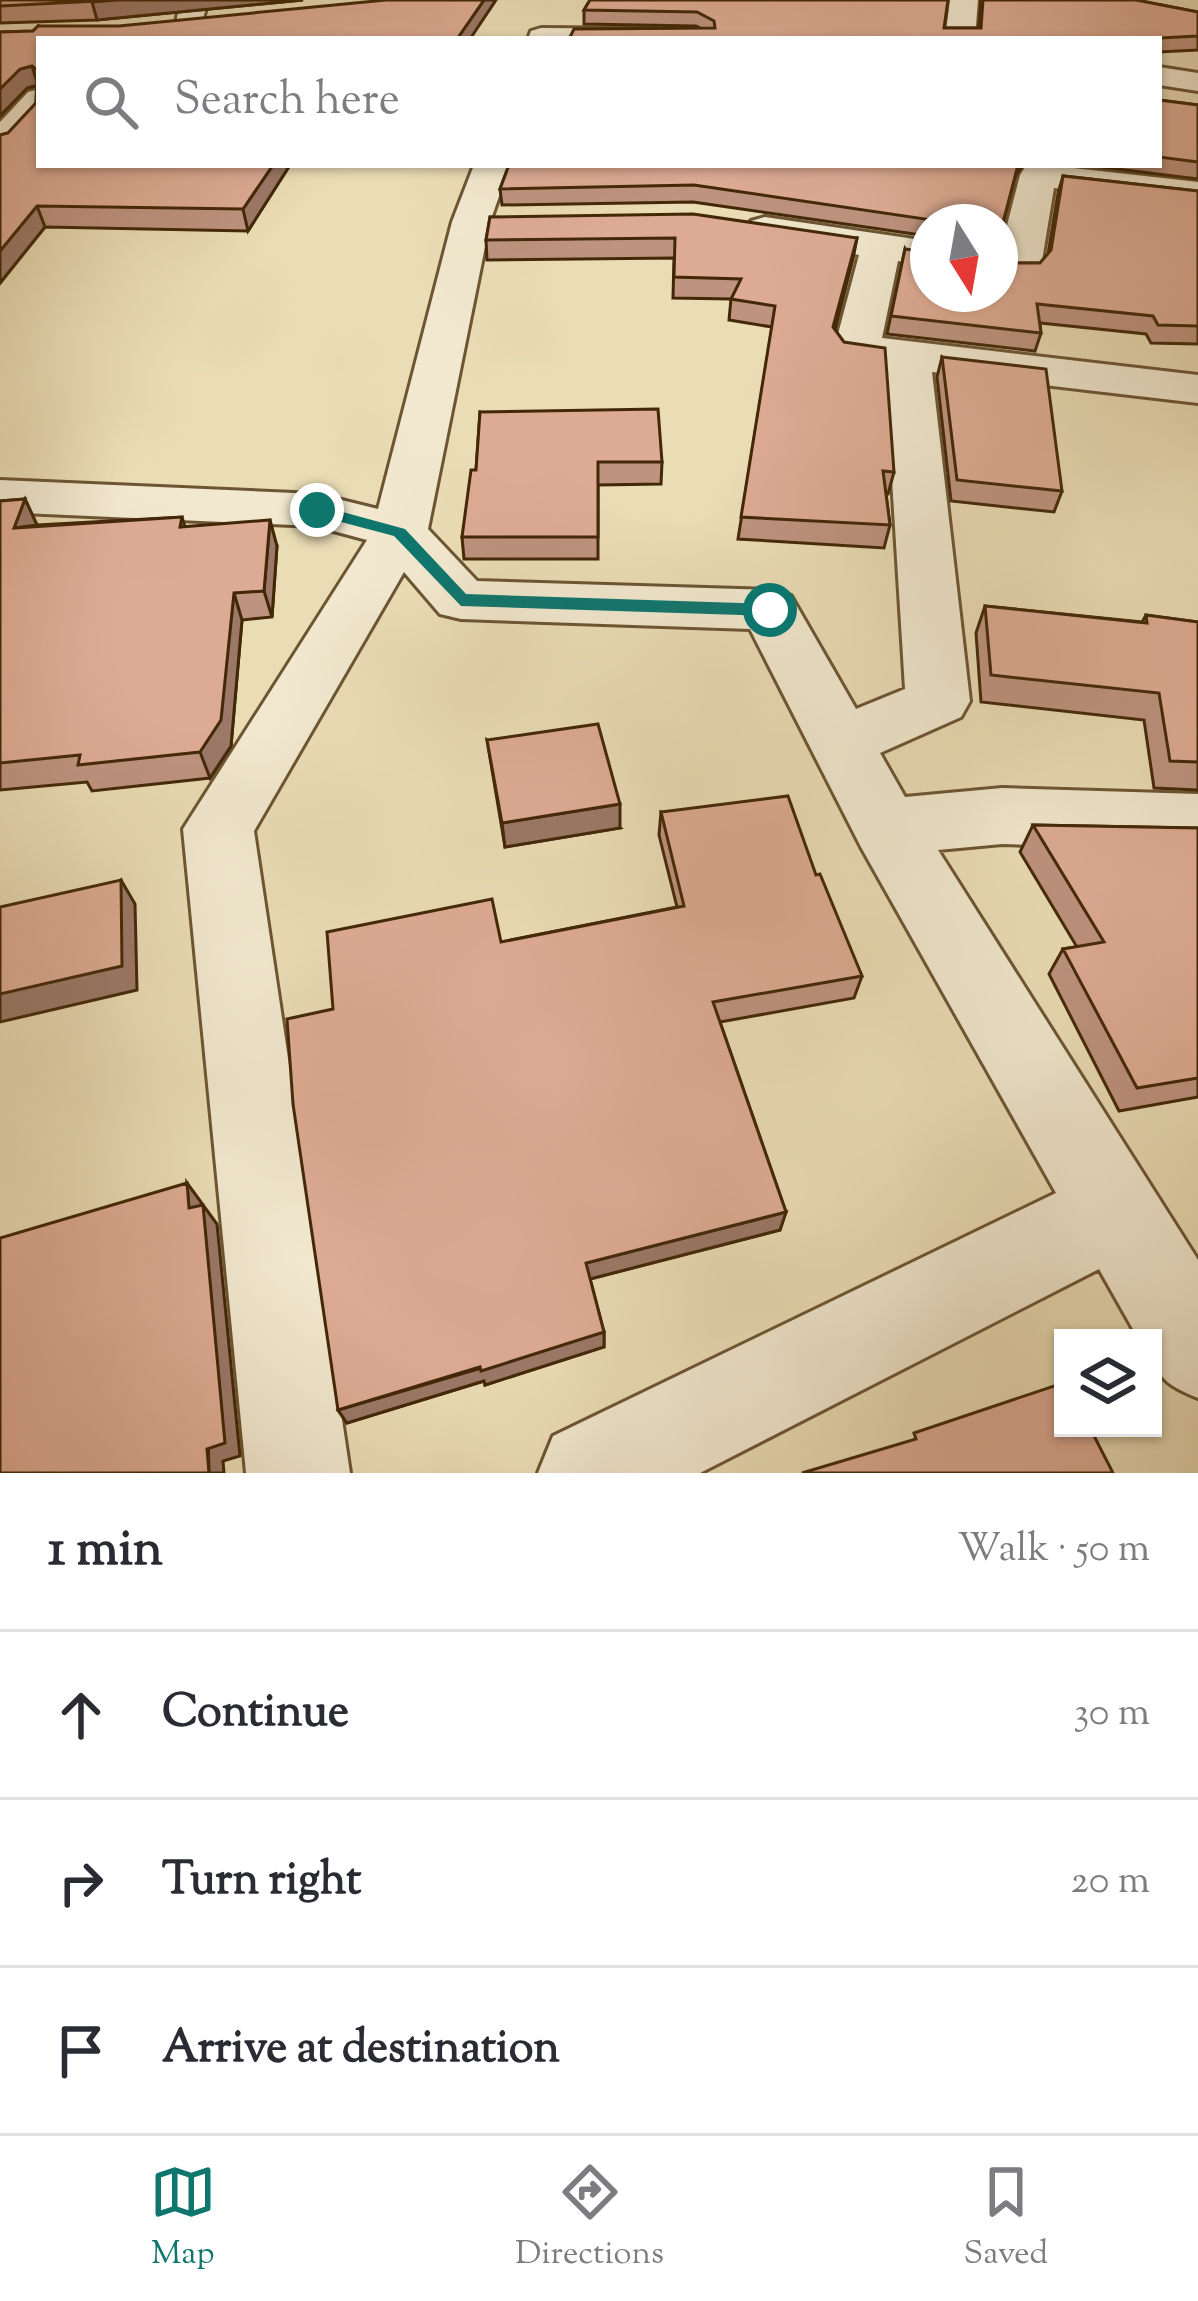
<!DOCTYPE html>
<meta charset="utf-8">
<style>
:root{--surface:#fff;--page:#f7f7f7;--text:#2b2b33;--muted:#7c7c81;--line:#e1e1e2;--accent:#0f766e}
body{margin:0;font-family:"Sorts Mill Goudy",serif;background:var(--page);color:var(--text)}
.controls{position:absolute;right:36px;bottom:36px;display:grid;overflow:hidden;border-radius:0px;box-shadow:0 3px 9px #0004}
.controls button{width:108px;height:108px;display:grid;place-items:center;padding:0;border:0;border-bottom:3px solid var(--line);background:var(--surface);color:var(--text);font:60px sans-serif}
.compass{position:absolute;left:910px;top:204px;width:108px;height:108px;border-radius:50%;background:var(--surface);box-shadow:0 3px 9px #0004;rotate:169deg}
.stop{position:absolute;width:36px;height:36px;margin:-27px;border:9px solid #0f766e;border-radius:50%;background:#fff}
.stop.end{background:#0f766e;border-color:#fff;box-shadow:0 3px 12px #0008}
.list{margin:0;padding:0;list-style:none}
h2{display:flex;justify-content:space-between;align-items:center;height:156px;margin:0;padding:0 48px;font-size:51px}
h2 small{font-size:39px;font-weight:400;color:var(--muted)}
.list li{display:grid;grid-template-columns:78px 1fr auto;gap:36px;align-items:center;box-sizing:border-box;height:168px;padding:0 48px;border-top:3px solid var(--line)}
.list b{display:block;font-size:45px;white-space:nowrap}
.list em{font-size:39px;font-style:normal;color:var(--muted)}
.icon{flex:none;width:66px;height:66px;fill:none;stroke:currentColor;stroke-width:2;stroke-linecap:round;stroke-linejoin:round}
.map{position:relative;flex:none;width:1198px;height:1473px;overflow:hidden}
.search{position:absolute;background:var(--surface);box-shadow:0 3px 9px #0004;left:36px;right:36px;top:36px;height:132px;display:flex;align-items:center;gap:30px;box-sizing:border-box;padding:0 42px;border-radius:0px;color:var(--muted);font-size:45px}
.sheet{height:660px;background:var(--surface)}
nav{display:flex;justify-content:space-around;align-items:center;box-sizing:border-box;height:168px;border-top:3px solid var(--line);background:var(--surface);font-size:33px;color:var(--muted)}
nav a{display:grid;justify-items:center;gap:6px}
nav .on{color:var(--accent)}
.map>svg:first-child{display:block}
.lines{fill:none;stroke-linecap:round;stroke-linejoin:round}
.minor-casing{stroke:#6d5533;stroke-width:6}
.minor{fill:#f1e8cf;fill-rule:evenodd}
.wall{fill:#be937f;stroke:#432808;stroke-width:3}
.shaded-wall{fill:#9b7868;stroke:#432808;stroke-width:3}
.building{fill:#ddab94;stroke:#432808;stroke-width:3}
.route{fill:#0f766e}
</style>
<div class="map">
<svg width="1198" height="1473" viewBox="0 0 1198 1473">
<rect width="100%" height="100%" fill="#eadcb5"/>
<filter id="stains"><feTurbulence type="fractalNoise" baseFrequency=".00167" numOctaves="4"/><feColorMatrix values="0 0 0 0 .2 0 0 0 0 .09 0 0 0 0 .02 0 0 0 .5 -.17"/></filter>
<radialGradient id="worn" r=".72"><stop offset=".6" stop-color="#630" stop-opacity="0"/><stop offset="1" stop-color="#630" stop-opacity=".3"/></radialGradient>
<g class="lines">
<defs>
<path id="minor" d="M 180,0 L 208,0 L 200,30 L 180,30 L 176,24 Z
M 950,0 L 978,0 L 975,39 L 945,39 Z
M 541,28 L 657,29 L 672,38 L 528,39 L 531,31 Z
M 1159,67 L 1198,73 L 1198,91 L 1159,85 Z
M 39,89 L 39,119 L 12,150 L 0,153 L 0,122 L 28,92 Z
M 474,165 L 510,165 L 490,222 L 428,529 L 477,581 L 770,590 L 791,596 L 856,709 L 905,689 L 885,366 L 841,359 L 834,349 L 859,255 L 751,237 L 745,229 L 751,221 L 765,217 L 928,241 L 928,265 L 898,261 L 882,338 L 1198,375 L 1198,403 L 932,372 L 970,701 L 961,717 L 880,753 L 905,797 L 1002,788 L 1198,794 L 1198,850 L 1002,844 L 938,850 L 1198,1260 L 1198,1398 C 1164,1384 1153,1376 1153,1338 L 1138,1338 L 1099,1269 L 700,1473 L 538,1473 L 553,1436 L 1056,1193 L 861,847 L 750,629 L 461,619 L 440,614 L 404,572 L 254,831 L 350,1473 L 246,1473 L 183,829 L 367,540 L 315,526 L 0,512 L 0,480 L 317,494 L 378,509 L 452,222 Z
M 1047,165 L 1198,182 L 1198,204 L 1054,188 L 1041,267 L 1035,276 L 1000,276 L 1000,252 L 1020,175 L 1025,167 Z"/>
</defs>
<use href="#minor" class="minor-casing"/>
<use href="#minor" class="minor"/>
</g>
<path class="wall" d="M 0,0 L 303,0 L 97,20 L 0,23 Z
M 590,0 L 944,28 L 979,28 L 981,0 L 1136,0 L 1198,12 L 1198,50 L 1159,52 L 1159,39 L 569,39 L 700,28 L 696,26 L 584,24 L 584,10 Z
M 38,26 L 39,165 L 290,165 L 248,231 L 45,227 L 0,283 L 0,135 L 8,133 L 36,103 L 37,85 L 27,88 L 0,116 L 0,32 L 33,31 Z
M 1159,100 L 1198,105 L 1198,179 L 1085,165 L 1159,165 Z
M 509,165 L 1023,165 L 1016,174 L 1000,234 L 1000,259 L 1005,263 L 1040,263 L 1048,254 L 1058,193 L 1063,176 L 1198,191 L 1198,344 L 1151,343 L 1146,334 L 1040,323 L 1041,333 L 1035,351 L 887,334 L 905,249 L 928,294 L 1000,222 L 928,222 L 928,236 L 693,202 L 502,205 L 500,189 Z
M 490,217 L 857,238 L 835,329 L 894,472 L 888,494 L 886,494 L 890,525 L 884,548 L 738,539 L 772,327 L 729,320 L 731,299 L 673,298 L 674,258 L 487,260 L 486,240 Z
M 942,357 L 1062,491 L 1054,512 L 951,501 L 937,377 Z
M 480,412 L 662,462 L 661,484 L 598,485 L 598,559 L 464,559 L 462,537 L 476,470 Z
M 25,499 L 37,525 L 182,517 L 185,527 L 277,546 L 272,617 L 242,620 L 231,746 L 210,778 L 92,791 L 87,782 L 0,790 L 0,501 Z
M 985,606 L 1142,622 L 1146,615 L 1198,622 L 1198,790 L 1154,788 L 1144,720 L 981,702 L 976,633 Z
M 487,740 L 620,828 L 505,847 Z
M 661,812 L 816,875 L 862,976 L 854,998 L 720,1022 L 786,1212 L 780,1230 L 590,1279 L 604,1332 L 604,1347 L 485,1385 L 484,1381 L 347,1423 L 338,1410 L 501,942 L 677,907 L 659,835 Z
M 1033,825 L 1198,828 L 1198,1097 L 1119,1111 L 1049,974 L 1063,949 L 1077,947 L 1020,852 Z"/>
<path class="shaded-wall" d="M 116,0 L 303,0 L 97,20 L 92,2 Z
M 484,0 L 496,0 L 470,39 L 457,39 Z
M 32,66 L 38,85 L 27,88 L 0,116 L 0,89 L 20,69 Z
M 273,165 L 290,165 L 248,231 L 243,209 Z
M 37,206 L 45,227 L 0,283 L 0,251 Z
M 857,238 L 853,259 L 830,348 L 833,327 Z
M 25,499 L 37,525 L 14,528 Z
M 270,520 L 277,546 L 272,617 L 264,591 Z
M 234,593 L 242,620 L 231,746 L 210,778 L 200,752 Z
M 620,804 L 620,828 L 505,847 L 502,823 Z
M 121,880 L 135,904 L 137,990 L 0,1022 L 0,994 Z
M 187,1183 L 201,1202 L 203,1227 L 189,1208 Z
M 203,1205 L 217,1224 L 240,1456 L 223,1461 L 224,1473 L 209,1473 Z
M 786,1212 L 780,1230 L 586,1280 L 586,1263 Z
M 604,1332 L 604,1347 L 485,1385 L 484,1381 L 347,1423 L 338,1410 Z"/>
<path class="building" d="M 0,0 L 116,0 L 0,6 Z
M 386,0 L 484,0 L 457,39 L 39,39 L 39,165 L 273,165 L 243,209 L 37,206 L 0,251 L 0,135 L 8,133 L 36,103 L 37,70 L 32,66 L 20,69 L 0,89 L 0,32 L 33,31 L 38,26 L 119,26 Z
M 590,0 L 948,0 L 944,28 L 981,28 L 983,0 L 1136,0 L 1198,12 L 1198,36 L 1141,39 L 569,39 L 574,29 L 715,28 L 714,21 L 697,12 L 584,10 Z
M 1159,100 L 1198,105 L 1198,162 L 1159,157 Z
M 509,165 L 1018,165 L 1000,234 L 1000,259 L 1005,263 L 1040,263 L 1051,250 L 1063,176 L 1198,191 L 1198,326 L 1158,325 L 1153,316 L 1037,304 L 1041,333 L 891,316 L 905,249 L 928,252 L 928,294 L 1000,294 L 1000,222 L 933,222 L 932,220 L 694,185 L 500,189 Z
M 693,214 L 857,238 L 833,327 L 844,342 L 885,348 L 894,472 L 883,471 L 890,525 L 741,517 L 775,306 L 731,299 L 741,279 L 674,277 L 675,238 L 486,240 L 490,217 Z
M 942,357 L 1046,369 L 1062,491 L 957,480 Z
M 658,409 L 662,462 L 598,462 L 598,537 L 462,537 L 471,470 L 476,470 L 480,412 Z
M 25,499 L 14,528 L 182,517 L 180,527 L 270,520 L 264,591 L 234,593 L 221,720 L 200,752 L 78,765 L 80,755 L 0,763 L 0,501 Z
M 985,606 L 1147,623 L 1146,615 L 1198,622 L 1198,762 L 1170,761 L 1159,693 L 991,675 Z
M 598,724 L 620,804 L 502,823 L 487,740 Z
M 788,796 L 816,875 L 820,874 L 862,976 L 713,1002 L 786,1212 L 586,1263 L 604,1332 L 481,1371 L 480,1367 L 338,1410 L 293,1104 L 287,1019 L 333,1009 L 327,932 L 492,899 L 501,942 L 684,906 L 661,812 Z
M 1033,825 L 1198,828 L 1198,1078 L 1137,1088 L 1063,949 L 1104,942 Z
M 121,880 L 122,966 L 0,994 L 0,907 Z
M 187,1183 L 189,1208 L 203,1205 L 225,1443 L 207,1449 L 209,1473 L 0,1473 L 0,1238 Z
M 1063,1383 L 1063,1428 L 1090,1428 L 1113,1473 L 802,1473 L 916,1439 L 914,1433 Z"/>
<path class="route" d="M 317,505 L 405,529 L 466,594 L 770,604 L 779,610 L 770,616 L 461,606 L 394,536 L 311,514 L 311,507 Z"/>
<rect width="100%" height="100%" filter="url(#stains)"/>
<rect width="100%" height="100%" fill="url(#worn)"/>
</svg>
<div class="controls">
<button><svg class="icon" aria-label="layers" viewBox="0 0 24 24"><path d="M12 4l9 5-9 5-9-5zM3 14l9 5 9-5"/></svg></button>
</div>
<svg class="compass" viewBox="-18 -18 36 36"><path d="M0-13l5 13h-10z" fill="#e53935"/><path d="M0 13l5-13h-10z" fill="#7c7c81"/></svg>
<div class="stop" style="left:770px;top:610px"></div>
<div class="stop end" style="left:317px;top:510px"></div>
<div class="search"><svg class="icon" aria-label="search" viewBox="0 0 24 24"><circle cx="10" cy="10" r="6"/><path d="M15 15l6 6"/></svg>Search here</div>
</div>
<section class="sheet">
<h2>1 min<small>Walk · 50 m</small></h2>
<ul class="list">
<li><svg class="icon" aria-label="ahead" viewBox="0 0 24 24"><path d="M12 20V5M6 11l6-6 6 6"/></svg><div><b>Continue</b></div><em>30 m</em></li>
<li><svg class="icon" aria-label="right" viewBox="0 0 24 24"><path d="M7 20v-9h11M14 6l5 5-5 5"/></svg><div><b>Turn right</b></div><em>20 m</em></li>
<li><svg class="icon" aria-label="arrive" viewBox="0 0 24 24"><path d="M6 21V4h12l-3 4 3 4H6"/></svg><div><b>Arrive at destination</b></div></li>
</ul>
</section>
<nav>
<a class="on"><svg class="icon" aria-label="map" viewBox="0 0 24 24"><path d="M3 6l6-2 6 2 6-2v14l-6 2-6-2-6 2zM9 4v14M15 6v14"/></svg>Map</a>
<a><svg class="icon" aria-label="directions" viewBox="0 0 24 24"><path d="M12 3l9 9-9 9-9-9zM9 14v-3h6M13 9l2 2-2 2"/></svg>Directions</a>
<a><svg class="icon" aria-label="saved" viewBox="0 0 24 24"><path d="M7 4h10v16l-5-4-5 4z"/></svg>Saved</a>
</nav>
